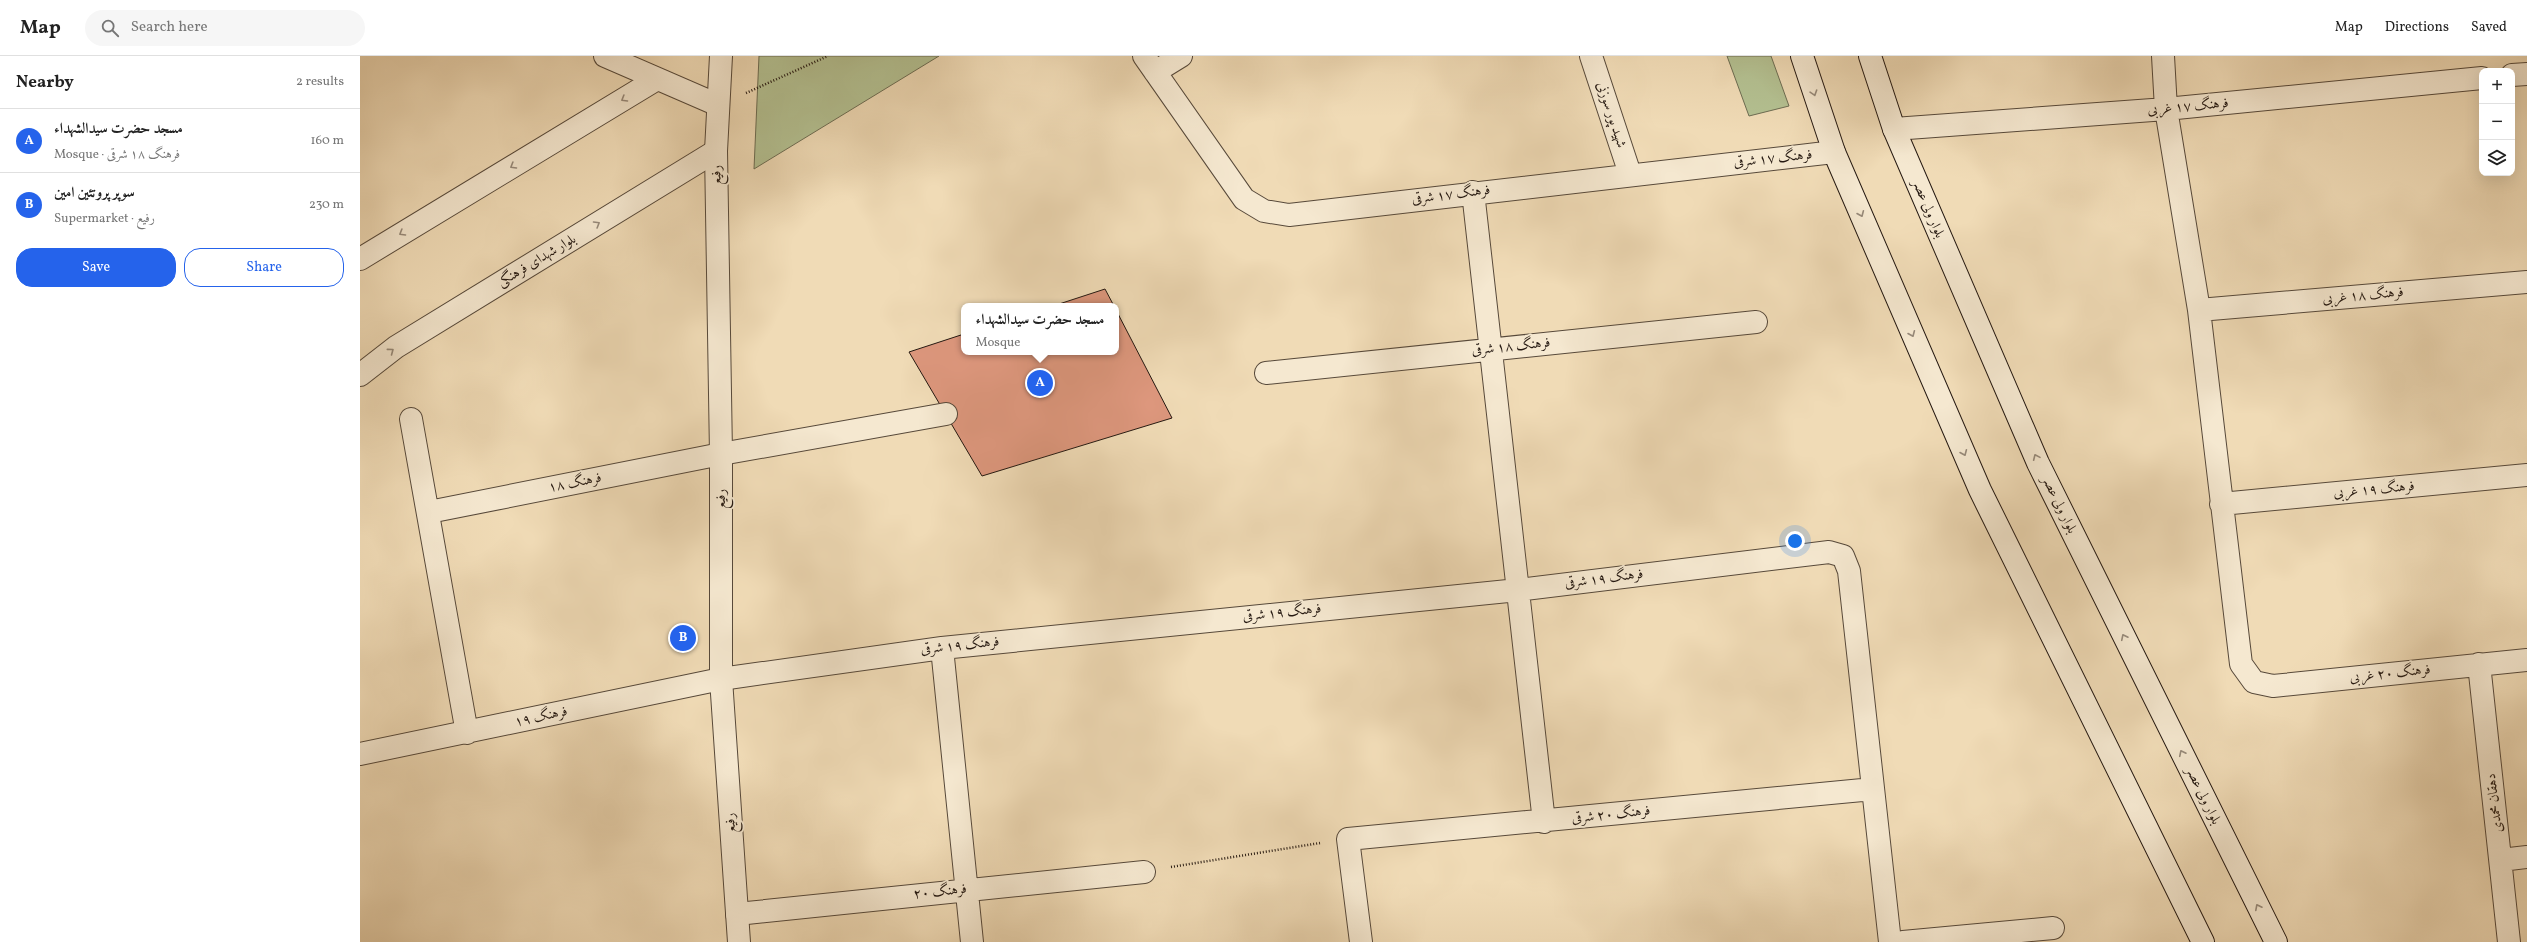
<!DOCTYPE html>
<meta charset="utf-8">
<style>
:root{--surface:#fff;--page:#f6f6f6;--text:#222;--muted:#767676;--line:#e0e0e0;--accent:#2563eb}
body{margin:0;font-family:Vollkorn,Amiri,serif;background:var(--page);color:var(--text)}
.controls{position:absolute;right:12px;top:12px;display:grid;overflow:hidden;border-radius:8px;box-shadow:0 4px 16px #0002}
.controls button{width:36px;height:36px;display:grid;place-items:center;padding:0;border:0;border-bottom:1px solid var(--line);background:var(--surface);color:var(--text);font:20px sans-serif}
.you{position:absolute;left:1435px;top:485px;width:14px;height:14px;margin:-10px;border:3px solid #fff;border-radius:50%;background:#1a73e8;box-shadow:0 0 0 6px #1a73e833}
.badge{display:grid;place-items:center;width:26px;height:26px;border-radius:50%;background:var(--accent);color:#fff;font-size:13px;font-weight:700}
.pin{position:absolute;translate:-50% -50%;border:2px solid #fff;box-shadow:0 1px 4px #0006}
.popup{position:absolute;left:601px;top:247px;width:158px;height:52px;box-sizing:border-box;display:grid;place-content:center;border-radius:8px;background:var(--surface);filter:drop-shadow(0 1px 3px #0005);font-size:13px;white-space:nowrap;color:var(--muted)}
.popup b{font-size:15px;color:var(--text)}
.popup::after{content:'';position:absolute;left:50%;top:100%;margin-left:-8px;border:8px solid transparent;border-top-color:var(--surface)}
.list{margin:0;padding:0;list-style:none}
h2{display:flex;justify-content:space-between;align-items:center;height:52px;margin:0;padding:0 16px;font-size:17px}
h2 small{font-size:13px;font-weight:400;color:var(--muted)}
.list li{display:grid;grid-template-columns:26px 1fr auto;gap:12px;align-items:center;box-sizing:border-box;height:64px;padding:0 16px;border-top:1px solid var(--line)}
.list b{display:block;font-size:15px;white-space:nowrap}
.list p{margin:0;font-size:13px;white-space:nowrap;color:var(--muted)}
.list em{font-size:13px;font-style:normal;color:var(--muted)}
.actions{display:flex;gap:8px;padding:12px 16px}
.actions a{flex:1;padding:9px 0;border:1px solid var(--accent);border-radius:16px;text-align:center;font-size:14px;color:var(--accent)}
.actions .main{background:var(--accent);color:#fff}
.icon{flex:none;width:22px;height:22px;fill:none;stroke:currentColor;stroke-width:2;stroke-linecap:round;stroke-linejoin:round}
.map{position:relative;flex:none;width:2167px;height:886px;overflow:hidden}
header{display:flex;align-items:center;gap:24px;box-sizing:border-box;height:56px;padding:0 20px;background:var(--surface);border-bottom:1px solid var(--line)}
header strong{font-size:19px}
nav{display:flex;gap:22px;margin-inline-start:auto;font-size:14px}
.search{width:280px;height:36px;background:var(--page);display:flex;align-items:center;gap:10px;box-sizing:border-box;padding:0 14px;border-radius:22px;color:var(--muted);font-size:15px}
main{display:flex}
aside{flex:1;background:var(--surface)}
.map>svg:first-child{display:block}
.green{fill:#b4c192;stroke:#6c6c52}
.building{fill:#dd977d;stroke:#241811}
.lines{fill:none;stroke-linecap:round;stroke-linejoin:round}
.minor-casing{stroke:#57493a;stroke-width:24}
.tertiary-casing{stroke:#57493a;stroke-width:24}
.secondary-casing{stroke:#241811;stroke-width:24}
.path{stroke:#241811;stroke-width:2.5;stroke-dasharray:1 2;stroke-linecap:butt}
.minor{stroke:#f5e8d0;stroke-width:22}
.tertiary{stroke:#f5e8d0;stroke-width:22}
.secondary{stroke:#f5e8d0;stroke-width:22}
.oneway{stroke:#978a7a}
.labels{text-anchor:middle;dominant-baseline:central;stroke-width:3.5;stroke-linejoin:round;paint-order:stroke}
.street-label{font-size:14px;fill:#241811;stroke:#f5e8d0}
</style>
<header>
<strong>Map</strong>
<div class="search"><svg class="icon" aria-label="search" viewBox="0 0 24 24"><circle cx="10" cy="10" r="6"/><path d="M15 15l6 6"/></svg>Search here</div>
<nav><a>Map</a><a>Directions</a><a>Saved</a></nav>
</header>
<main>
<aside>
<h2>Nearby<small>2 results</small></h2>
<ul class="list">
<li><span class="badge">A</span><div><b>مسجد حضرت سیدالشهداء</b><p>Mosque · فرهنگ ۱۸ شرقی</p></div><em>160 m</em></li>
<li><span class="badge">B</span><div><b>سوپر پروتئین امین</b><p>Supermarket · رفیع</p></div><em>230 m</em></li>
</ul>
<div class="actions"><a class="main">Save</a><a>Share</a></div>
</aside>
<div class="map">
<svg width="2167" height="886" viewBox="0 0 2167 886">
<rect width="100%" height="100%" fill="#f0dbb6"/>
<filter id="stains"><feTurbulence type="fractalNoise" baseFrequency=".005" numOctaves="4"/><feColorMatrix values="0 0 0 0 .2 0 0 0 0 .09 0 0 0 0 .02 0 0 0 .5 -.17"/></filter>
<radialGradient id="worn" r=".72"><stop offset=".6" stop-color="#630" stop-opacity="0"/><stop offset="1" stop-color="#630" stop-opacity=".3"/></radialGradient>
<path class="green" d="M 399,0 L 579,0 L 394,113 Z
M 1367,0 L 1411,0 L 1429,50 L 1389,60 Z"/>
<path class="building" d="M 745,233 L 754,250 L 693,250 Z
M 756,254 L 812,362 L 622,420 L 549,296 L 604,278 L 604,296 L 756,296 Z"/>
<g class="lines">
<defs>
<path id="minor" d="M 245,0 L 358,49
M 784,0 L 884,143 L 904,155 L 929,159 L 1474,96
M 1231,0 L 1270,118
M 1803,0 L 1806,53 L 1839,254 L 1881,608 L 1894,626 L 1913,630 L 2167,604
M 795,16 L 821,0
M 2152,19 L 2167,18
M 1534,73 L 1806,53 L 2122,22
M 1113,136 L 1184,766
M 0,203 L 297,23
M 1839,254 L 2167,226
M 906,317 L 1396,266
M 0,319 L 36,291 L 356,95
M 51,363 L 107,677
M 1861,448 L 2167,419
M 69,456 L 361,398 L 586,358
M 582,592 L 612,886
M 2119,608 L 2149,886
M 0,698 L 361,623 L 582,592 L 1158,534 L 1469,496 L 1483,500 L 1489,515 L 1530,886
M 2141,804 L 2167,801
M 377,858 L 784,816
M 1001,886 L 988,783 L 1513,733
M 1543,886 L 1693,872"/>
<path id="tertiary" d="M 361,0 L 356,95 L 361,398 L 361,623 L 379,886"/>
<path id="secondary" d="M 1442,0 L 1474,96 L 1620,434 L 1843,886
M 1510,0 L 1534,73 L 1678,407 L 1916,886"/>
</defs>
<use href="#minor" class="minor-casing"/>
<use href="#tertiary" class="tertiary-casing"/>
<use href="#secondary" class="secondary-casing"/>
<path class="path" d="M 386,37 L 468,0
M 811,811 L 960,787"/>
<use href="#minor" class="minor"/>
<use href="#tertiary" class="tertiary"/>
<use href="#secondary" class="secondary"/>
</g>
<defs><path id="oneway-chevron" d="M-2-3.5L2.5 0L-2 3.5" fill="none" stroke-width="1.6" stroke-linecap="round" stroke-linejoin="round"/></defs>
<g class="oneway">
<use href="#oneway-chevron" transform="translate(1454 37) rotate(72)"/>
<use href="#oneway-chevron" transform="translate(264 43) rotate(149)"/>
<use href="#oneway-chevron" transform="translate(153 110) rotate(149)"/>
<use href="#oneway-chevron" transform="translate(1501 158) rotate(67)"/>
<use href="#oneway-chevron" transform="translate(237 168) rotate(-31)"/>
<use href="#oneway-chevron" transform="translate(42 177) rotate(149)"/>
<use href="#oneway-chevron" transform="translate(1552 278) rotate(67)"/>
<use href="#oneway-chevron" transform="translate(31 295) rotate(-37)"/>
<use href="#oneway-chevron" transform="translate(1604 397) rotate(67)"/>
<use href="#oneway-chevron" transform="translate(1676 401) rotate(-114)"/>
<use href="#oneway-chevron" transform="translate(1764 581) rotate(-116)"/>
<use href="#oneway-chevron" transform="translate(1822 697) rotate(-116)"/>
<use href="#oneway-chevron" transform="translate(1898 851) rotate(-117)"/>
</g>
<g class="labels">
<g class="street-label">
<text transform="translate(1828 51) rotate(-5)">فرهنگ ۱۷ غربی</text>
<text transform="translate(1251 59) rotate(72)">شهید پور سوزنی</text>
<text transform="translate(1413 103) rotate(-6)">فرهنگ ۱۷ شرقی</text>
<text transform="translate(357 119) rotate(-91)">رفیع</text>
<text transform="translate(1091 139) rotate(-7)">فرهنگ ۱۷ شرقی</text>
<text transform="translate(1568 153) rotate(67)">بلوار ولی عصر</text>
<text transform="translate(177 205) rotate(-31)">بلوار شهدای فرهنگی</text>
<text transform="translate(2003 240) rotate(-5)">فرهنگ ۱۸ غربی</text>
<text transform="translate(1151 291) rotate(-6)">فرهنگ ۱۸ شرقی</text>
<text transform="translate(215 427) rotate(-11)">فرهنگ ۱۸</text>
<text transform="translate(2014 434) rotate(-5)">فرهنگ ۱۹ غربی</text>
<text transform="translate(361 443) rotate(-90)">رفیع</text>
<text transform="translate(1699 449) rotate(64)">بلوار ولی عصر</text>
<text transform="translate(1244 523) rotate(-7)">فرهنگ ۱۹ شرقی</text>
<text transform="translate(922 557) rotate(-6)">فرهنگ ۱۹ شرقی</text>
<text transform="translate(600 590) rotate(-6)">فرهنگ ۱۹ شرقی</text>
<text transform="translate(2030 618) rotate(-6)">فرهنگ ۲۰ غربی</text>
<text transform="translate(181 661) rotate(-12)">فرهنگ ۱۹</text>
<text transform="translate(1843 740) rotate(64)">بلوار ولی عصر</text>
<text transform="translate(2135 747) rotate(-97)">دهقان محمدی</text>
<text transform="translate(1251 759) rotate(-6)">فرهنگ ۲۰ شرقی</text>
<text transform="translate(371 767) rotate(-94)">رفیع</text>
<text transform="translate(580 836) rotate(-6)">فرهنگ ۲۰</text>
</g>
</g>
<rect width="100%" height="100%" filter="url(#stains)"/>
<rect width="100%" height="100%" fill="url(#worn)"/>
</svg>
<div class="controls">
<button>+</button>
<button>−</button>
<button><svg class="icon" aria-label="layers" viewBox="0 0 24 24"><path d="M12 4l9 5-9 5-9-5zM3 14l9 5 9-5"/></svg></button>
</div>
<div class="you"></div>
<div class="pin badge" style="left:680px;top:327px">A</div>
<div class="popup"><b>مسجد حضرت سیدالشهداء</b>Mosque</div>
<div class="pin badge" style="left:323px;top:582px">B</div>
</div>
</main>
